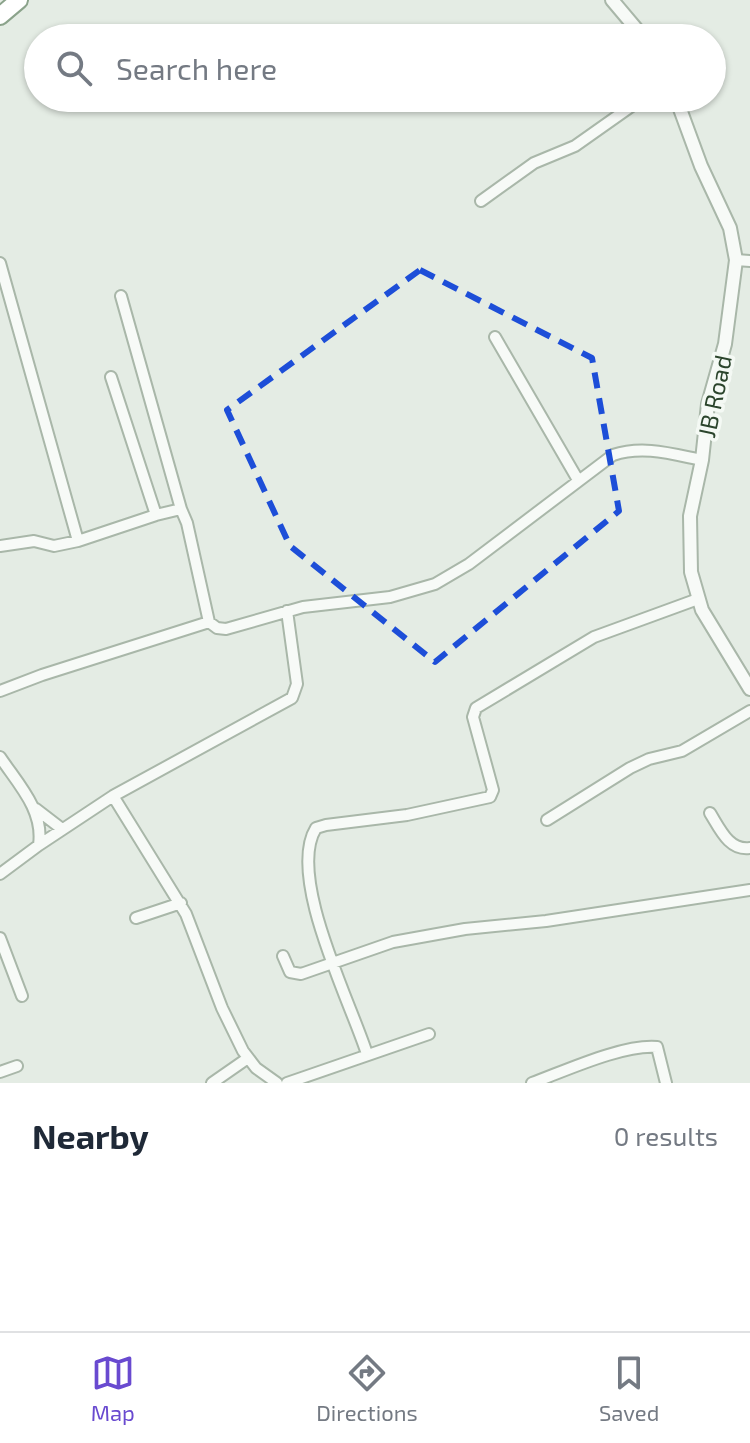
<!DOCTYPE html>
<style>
:root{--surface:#fff;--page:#f2f2f3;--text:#1f2937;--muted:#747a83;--line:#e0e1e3;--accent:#694ad0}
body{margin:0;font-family:"Exo 2",sans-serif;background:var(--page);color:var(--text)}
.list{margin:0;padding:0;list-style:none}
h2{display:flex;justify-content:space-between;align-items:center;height:104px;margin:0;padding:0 32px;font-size:34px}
h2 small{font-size:26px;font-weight:400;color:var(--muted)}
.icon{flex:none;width:44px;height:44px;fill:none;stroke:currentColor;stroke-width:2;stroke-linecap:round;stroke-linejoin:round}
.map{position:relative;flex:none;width:750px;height:1083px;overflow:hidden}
.search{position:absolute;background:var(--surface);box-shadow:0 2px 6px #0004;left:24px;right:24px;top:24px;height:88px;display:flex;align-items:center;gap:20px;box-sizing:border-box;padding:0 28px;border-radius:44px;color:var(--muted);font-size:30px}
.sheet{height:248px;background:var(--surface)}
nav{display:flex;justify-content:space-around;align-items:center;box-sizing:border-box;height:112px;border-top:2px solid var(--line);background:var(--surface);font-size:22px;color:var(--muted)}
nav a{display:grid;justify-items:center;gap:4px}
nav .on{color:var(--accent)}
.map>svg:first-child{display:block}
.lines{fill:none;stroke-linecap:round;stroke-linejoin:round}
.minor-casing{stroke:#a9b7a9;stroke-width:14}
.tertiary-casing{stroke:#a9b7a9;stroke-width:16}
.trunk-casing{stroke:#8ba38b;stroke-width:20}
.minor{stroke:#f7faf7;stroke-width:10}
.tertiary{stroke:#f7faf7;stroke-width:12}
.trunk{stroke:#fff;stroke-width:16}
.marked{fill:none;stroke:#1d4ed8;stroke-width:6;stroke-dasharray:16 10;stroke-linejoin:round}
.labels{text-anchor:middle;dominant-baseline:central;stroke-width:7;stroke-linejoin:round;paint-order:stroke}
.street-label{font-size:24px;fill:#2b452c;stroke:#f4f9f4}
</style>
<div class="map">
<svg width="750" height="1083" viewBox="0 0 750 1083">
<rect width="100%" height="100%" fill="#e4ece4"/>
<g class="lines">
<defs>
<path id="minor" d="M 481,201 L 534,163 L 575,146 L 643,98
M 736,260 L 750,261
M 0,263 L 78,541
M 121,296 L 181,509
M 495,337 L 578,480
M 0,546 L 34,541 L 54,546 L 78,541 L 156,515
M 209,622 L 217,628 L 226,629 L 303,607 L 390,597 L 435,584 L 469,564 L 613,455 C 643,445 672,454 702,460
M 0,691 L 42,675 L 209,622 L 187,523 L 181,509 L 156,515 L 111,377
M 0,757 C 18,784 44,810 39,845 L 0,874
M 113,796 L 186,914 L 222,1008 L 243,1051 L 256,1068 L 277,1083
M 36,809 L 62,829
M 710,813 C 720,829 729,851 750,848
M 547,820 L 630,768 L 649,759 L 682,751 L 750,711
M 39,845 L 113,796 L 292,698 L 297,684 L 287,611
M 136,918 L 181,903
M 0,938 L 22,996
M 283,956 L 290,972 L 301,974 L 393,942 L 465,929 L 546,921 L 750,890
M 367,1054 C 351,1003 286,876 316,828 L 326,825 L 407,815 L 490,797 L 493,790 L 473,717 L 476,708 L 594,637 L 698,599
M 0,1072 L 17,1066
M 212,1083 L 248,1058
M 287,1083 L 429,1034
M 532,1083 C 565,1071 623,1044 657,1047 L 666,1083"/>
<path id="tertiary" d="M 612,0 L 644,38
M 676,98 L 701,166 L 730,228 L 736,260 L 725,344 L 708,404 L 702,460 L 690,516 L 691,572 L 702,610 L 750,689"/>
<path id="trunk" d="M 0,16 L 19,0"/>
</defs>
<use href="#minor" class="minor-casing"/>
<use href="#tertiary" class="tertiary-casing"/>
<use href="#trunk" class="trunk-casing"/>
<use href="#minor" class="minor"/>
<use href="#tertiary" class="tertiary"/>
<use href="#trunk" class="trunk"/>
</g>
<path class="marked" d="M 420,270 L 592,358 L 619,511 L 435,662 L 290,546 L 227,410 Z"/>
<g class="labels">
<g class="street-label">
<text transform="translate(714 396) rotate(-78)">JB Road</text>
</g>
</g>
</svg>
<div class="search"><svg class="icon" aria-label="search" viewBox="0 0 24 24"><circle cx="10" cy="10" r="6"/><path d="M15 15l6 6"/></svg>Search here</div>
</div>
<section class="sheet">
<h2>Nearby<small>0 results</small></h2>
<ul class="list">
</ul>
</section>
<nav>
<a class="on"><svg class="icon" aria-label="map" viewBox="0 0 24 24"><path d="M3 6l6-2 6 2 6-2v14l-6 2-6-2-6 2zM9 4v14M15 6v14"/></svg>Map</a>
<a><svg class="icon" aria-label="directions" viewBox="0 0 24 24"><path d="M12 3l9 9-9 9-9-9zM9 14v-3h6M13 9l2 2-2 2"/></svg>Directions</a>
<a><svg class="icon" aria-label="saved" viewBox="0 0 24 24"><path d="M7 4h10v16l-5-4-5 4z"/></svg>Saved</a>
</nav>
